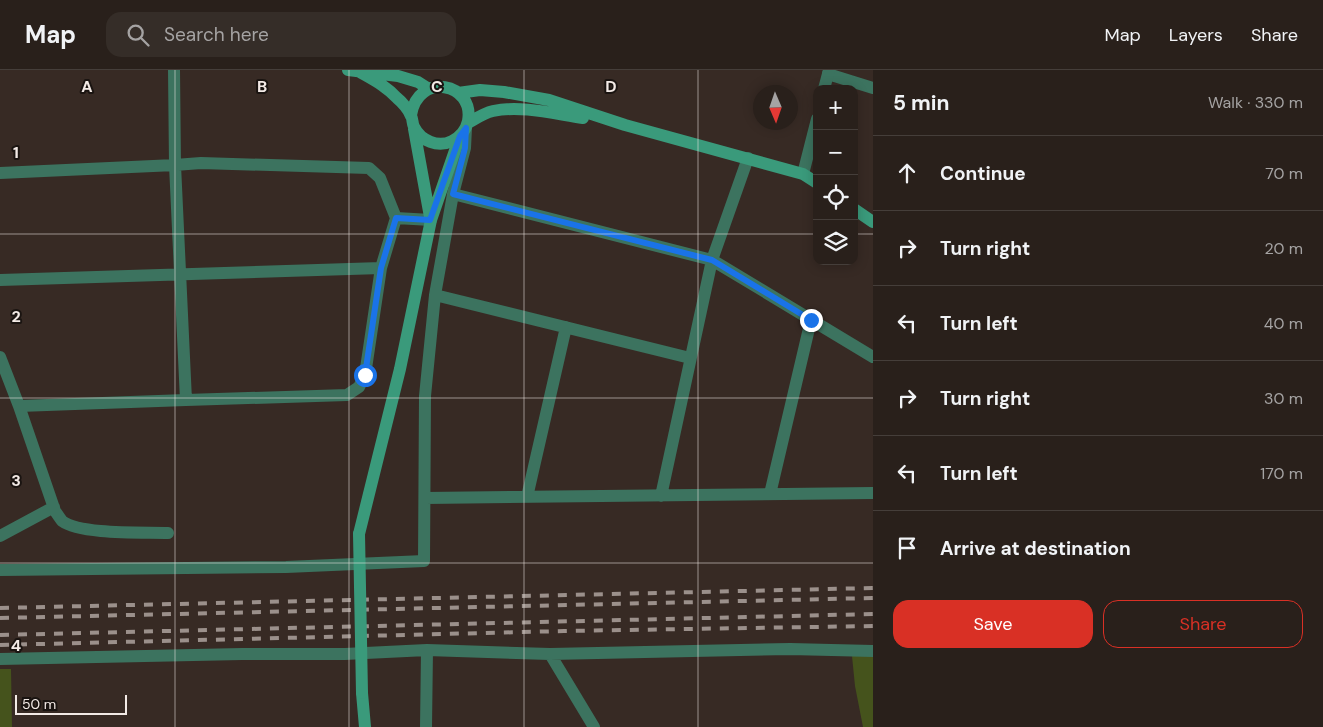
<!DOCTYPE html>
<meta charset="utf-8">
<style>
:root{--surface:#29201b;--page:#352d28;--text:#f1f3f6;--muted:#a5a3a3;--line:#453e3a;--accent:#d93025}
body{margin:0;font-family:"DM Sans",sans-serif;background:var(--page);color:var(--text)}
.controls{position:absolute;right:15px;top:15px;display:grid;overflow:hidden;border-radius:10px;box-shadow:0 2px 12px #0003}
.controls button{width:45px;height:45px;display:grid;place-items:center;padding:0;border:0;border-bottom:1px solid var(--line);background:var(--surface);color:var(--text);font:25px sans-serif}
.compass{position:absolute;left:753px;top:15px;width:45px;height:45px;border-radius:50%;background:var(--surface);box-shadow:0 2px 12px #0003;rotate:178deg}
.scale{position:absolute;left:15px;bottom:12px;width:112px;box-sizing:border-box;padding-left:5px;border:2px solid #f3eae6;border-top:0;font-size:14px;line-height:18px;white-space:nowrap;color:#f3eae6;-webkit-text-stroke:4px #1a1411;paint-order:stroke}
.stop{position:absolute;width:15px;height:15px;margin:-11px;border:4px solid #1a73e8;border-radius:50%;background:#fff}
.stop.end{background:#1a73e8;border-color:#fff;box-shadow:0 1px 5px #0008}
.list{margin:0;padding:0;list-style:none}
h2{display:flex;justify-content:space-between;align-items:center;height:65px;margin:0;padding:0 20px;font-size:21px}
h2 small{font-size:16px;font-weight:400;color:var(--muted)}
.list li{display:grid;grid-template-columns:32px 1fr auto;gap:15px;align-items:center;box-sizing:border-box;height:75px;padding:0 20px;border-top:1px solid var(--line)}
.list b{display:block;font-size:19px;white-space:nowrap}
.list em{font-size:16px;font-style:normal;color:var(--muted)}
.actions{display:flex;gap:10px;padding:15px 20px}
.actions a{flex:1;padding:11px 0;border:1px solid var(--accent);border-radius:15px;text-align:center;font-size:18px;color:var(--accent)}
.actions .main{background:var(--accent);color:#fff}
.icon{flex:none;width:28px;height:28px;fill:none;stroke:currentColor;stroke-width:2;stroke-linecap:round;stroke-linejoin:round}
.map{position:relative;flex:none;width:873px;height:657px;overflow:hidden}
header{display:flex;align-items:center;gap:30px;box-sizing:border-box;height:70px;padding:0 25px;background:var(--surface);border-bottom:1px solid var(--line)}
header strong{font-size:24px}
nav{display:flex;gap:28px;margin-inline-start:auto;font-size:18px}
.search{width:350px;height:45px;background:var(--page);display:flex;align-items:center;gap:12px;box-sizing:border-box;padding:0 18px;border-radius:15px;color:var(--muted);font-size:19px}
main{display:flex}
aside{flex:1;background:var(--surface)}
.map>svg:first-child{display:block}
.green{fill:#45531c}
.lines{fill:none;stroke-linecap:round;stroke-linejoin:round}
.minor{stroke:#3c735f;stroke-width:12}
.tertiary{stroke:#3c735f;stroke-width:12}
.secondary{stroke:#3a9a7b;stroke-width:12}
.rail{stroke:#9b908b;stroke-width:4;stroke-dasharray:9 9;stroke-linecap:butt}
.secondary-bridge{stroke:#3a9a7b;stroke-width:12}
.route{stroke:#1a73e8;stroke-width:6}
.grid{fill:none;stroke:#f3eae6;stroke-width:1;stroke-opacity:0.55}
.grid-label{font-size:16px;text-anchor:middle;font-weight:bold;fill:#f3eae6;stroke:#1a1411;stroke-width:4;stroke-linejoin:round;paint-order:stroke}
</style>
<header>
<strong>Map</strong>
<div class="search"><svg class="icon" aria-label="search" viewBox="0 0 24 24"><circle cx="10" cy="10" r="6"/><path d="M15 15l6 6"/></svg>Search here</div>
<nav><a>Map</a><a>Layers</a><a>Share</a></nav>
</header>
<main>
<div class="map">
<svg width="873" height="657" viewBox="0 0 873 657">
<rect width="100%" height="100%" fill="#372a24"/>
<path class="green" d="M 873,585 L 873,657 L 863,657 L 855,616 L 852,586 Z
M 0,599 L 11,599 L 12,657 L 0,657 Z"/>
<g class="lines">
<path class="minor" d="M 174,0 L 175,95 L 186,330
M 828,4 L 873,18
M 0,103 L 175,95 L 201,93 L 369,98 L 380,108 L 396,148 L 381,198 L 365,305 L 359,317 L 347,325 L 186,330 L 19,336
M 453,124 L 712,190 L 873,287
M 396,148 L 431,150
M 0,210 L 381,198
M 435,225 L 690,288
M 0,287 L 19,336 L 55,441 C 57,444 60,448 62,451 C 81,465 144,462 168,463
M 770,424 L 811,250
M 661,426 L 712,190 L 748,88
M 527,427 L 566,257
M 425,428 L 873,423
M 0,466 L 54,437
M 0,500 L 286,497 L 424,491 L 425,326 L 435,225 L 453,124 L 465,78 L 466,58
M 550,584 L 594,657
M 0,589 L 242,584 L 345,584 L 427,580
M 426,657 L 427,580 L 550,584 L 790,579 L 873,581"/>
<path class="tertiary" d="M 824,19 L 829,0
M 803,104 L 817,49"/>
<path class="secondary" d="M 348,0 L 398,6 L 418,12 L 429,19
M 360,2 C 374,10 386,16 397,28 C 402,32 409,40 411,46 C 413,49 412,53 414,57 C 421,71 438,78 452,71 C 460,67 466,60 468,51 C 475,13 418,1 411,45
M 458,23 L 480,20 L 504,22 L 549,30 L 625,55 L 803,104 L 817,113
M 468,53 C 475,49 484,43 493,41 C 521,35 555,44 583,48
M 414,59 L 430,147
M 854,139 L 873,152
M 359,464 L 400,299 L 431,150 L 460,66
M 362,623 L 365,657"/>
<path class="rail" d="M 0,538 L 873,518
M 0,548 L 873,528
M 0,565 L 873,544
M 0,575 L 564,561 L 873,556"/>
<path class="secondary-bridge" d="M 359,464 L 362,623"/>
</g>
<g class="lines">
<path class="route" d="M 365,305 L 381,198 L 396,148 L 430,150 L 460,66 L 466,58 L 465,78 L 453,124 L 712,190 L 811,250"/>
</g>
<path class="grid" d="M 175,0 L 175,657M 349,0 L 349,657M 524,0 L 524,657M 698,0 L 698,657M 0,164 L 817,164M 854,164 L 873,164M 0,328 L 873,328M 0,493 L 873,493"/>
<g class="grid-label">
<text x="87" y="22">A</text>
<text x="262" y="22">B</text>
<text x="437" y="22">C</text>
<text x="611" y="22">D</text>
<text x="16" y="88">1</text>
<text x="16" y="252">2</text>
<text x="16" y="416">3</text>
<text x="16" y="581">4</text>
</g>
</svg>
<div class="controls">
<button>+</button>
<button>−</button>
<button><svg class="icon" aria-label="locate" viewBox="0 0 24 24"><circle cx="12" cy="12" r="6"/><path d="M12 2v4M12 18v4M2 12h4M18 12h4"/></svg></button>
<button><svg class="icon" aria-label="layers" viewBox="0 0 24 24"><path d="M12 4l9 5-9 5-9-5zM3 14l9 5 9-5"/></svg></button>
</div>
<svg class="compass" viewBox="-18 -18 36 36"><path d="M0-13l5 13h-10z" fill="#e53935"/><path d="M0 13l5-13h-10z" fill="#a5a3a3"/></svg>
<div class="scale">50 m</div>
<div class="stop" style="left:365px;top:305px"></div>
<div class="stop end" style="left:811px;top:250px"></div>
</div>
<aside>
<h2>5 min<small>Walk · 330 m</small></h2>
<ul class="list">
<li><svg class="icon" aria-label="ahead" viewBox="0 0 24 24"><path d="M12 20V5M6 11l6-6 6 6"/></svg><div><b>Continue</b></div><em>70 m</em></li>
<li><svg class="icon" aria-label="right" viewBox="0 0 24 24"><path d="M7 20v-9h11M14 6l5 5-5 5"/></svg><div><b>Turn right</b></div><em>20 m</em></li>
<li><svg class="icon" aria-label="left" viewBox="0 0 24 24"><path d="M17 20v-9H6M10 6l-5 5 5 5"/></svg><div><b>Turn left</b></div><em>40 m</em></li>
<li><svg class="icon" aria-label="right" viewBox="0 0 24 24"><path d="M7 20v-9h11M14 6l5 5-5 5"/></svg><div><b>Turn right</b></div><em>30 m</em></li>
<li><svg class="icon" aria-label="left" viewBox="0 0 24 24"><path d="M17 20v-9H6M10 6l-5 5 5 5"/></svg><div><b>Turn left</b></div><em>170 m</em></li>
<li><svg class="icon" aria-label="arrive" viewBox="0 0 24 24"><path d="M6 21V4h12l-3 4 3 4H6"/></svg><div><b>Arrive at destination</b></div></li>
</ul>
<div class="actions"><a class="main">Save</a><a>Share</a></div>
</aside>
</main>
